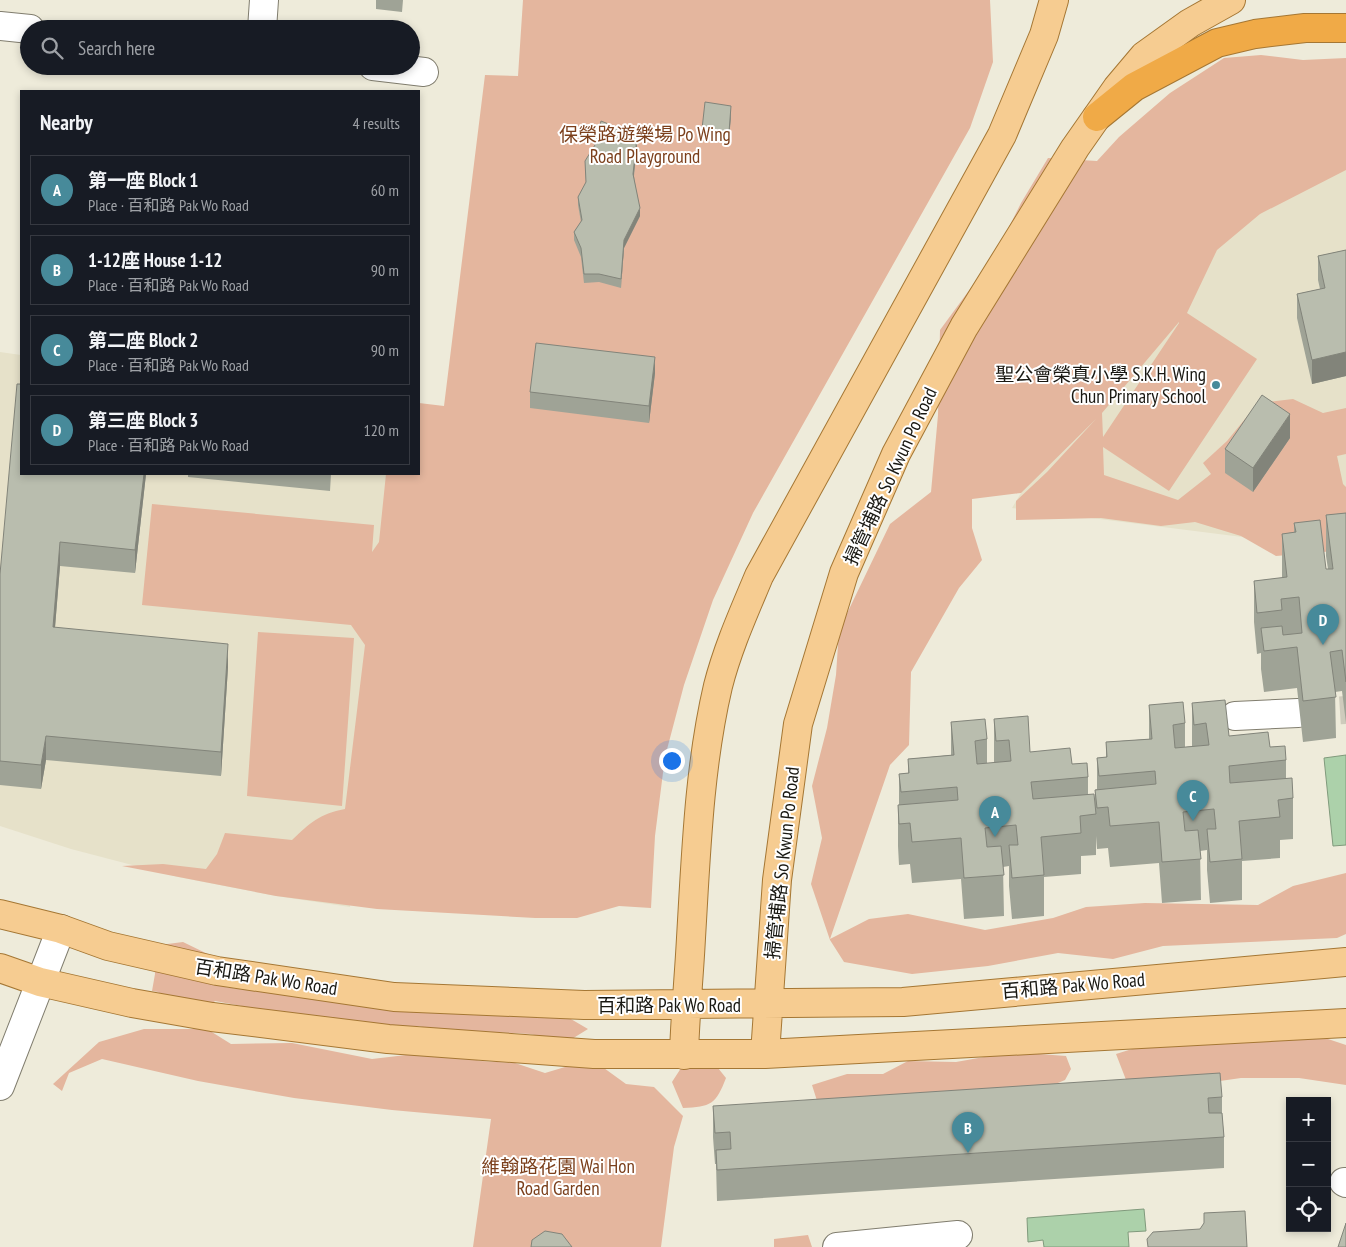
<!DOCTYPE html>
<meta charset="utf-8">
<style>
:root{--surface:#171b24;--page:#242831;--text:#f1f3f6;--muted:#9ea1a6;--line:#363941;--accent:#478a9a}
body{margin:0;font-family:"PT Sans Narrow","Noto Sans SC",sans-serif;background:var(--page);color:var(--text)}
.controls{position:absolute;right:15px;bottom:15px;display:grid;overflow:hidden;border-radius:0px;box-shadow:0 2px 8px #0003}
.controls button{width:45px;height:45px;display:grid;place-items:center;padding:0;border:0;border-bottom:1px solid var(--line);background:var(--surface);color:var(--text);font:25px sans-serif}
.you{position:absolute;left:671px;top:760px;width:18px;height:18px;margin:-12px;border:4px solid #fff;border-radius:50%;background:#1a73e8;box-shadow:0 0 0 8px #1a73e833}
.badge{display:grid;place-items:center;width:32px;height:32px;border-radius:50%;background:var(--accent);color:#fff;font-size:16px;font-weight:700}
.pin{position:absolute;translate:-50% -41px;filter:drop-shadow(0 1px 2px #0008)}
.pin::after{content:'';position:absolute;top:26px;width:18px;height:15px;background:inherit;clip-path:polygon(0 0,100% 0,50% 100%)}
.list{margin:0;padding:0;list-style:none}
h2{display:flex;justify-content:space-between;align-items:center;height:65px;margin:0;padding:0 20px;font-size:21px}
h2 small{font-size:16px;font-weight:400;color:var(--muted)}
.list li{display:grid;grid-template-columns:32px 1fr auto;gap:15px;align-items:center;box-sizing:border-box;height:70px;margin:0 10px 10px;padding:0 10px;border:1px solid var(--line);border-radius:0px}
.list b{display:block;font-size:19px;white-space:nowrap}
.list p{margin:0;font-size:16px;white-space:nowrap;color:var(--muted)}
.list em{font-size:16px;font-style:normal;color:var(--muted)}
.icon{flex:none;width:28px;height:28px;fill:none;stroke:currentColor;stroke-width:2;stroke-linecap:round;stroke-linejoin:round}
.map{position:relative;flex:none;width:1346px;height:1247px;overflow:hidden}
.search{position:absolute;background:var(--surface);box-shadow:0 2px 8px #0003;left:20px;top:20px;width:400px;height:55px;display:flex;align-items:center;gap:12px;box-sizing:border-box;padding:0 18px;border-radius:28px;color:var(--muted);font-size:19px}
.panel{position:absolute;background:var(--surface);box-shadow:0 2px 8px #0003;left:20px;top:90px;width:400px;height:385px;border-radius:0px}
.map>svg:first-child{display:block}
.built{fill:#e6e1c9}
.green{fill:#e4b69e;fill-rule:evenodd}
.water{fill:#acd1aa;stroke:#809a7c}
.lines{fill:none;stroke-linecap:round;stroke-linejoin:round}
.minor-tunnel{stroke:#cecbbc;stroke-width:28;stroke-dasharray:28 14;stroke-linecap:butt}
.minor-casing{stroke:#807d6e;stroke-width:30}
.major-casing{stroke:#a57734;stroke-width:30}
.highway-casing{stroke:#a57734;stroke-width:30}
.minor{stroke:#fff;stroke-width:28}
.major{stroke:#f6cc91;stroke-width:28}
.highway{stroke:#f0aa47;stroke-width:28}
.wall{fill:#9fa396}
.shaded-wall{fill:#82847a}
.building{fill:#b9bdae;stroke:#82847a}
.poi-dot{fill:#478a9a;stroke:#fff;stroke-width:2}
.labels{text-anchor:middle;dominant-baseline:central;stroke-width:4;stroke-linejoin:round;paint-order:stroke}
.park-label{font-size:19px;fill:#7b3f1b;stroke:#fff}
.poi-label{font-size:19px;fill:#191812;stroke:#fff;text-anchor:end}
.street-label{font-size:19px;fill:#191812;stroke:#fff}
</style>
<div class="map">
<svg width="1346" height="1247" viewBox="0 0 1346 1247">
<rect width="100%" height="100%" fill="#eeebda"/>
<path class="built" d="M 1346,149 L 1346,550 L 1012,508 L 1152,276 Z
M 0,352 L 21,355 L 21,474 L 395,474 L 350,907 L 276,896 L 178,877 L 71,849 L 0,826 Z"/>
<path class="green" d="M 523,0 L 990,0 L 993,62 L 970,128 L 753,513 L 713,600 L 684,685 L 665,757 L 655,836 L 651,908 L 619,906 L 577,918 L 535,918 L 377,909 L 276,896 L 122,866 L 163,864 L 206,869 L 217,854 L 225,833 L 292,840 C 310,823 319,814 345,809 L 365,645 L 351,625 L 142,605 L 152,504 L 374,525 L 372,552 L 379,542 L 386,474 L 419,474 L 419,403 L 444,406 L 485,75 L 518,76 Z
M 1261,55 L 1303,60 L 1346,58 L 1346,170 L 1260,214 L 1217,250 L 1187,313 L 1257,359 L 1169,491 L 1103,447 L 1104,475 L 1178,500 L 1211,474 L 1203,463 L 1227,441 L 1258,403 L 1293,399 L 1323,413 L 1346,408 L 1346,454 L 1337,456 L 1343,484 L 1346,487 L 1346,550 L 1276,556 L 1241,536 L 1195,522 L 1161,526 L 1101,518 L 1016,520 L 1016,501 L 1047,472 L 1096,419 L 1021,493 L 972,499 L 972,528 L 982,560 L 959,588 L 911,672 L 909,745 L 890,765 L 830,939 L 869,919 L 908,914 L 985,930 L 1053,918 L 1086,907 L 1145,903 L 1258,905 L 1293,886 L 1346,873 L 1346,934 L 1337,938 L 1163,946 L 1113,959 L 1058,953 L 988,966 L 912,974 L 844,962 L 830,940 L 811,884 L 822,838 L 812,786 L 827,728 L 836,675 L 839,630 L 890,524 L 931,492 L 938,415 L 940,330 L 995,255 L 1021,203 L 1048,158 L 1097,161 L 1119,137 L 1170,93 L 1224,58 ZM 1179,322 L 1179,323 L 1103,437 L 1102,413 Z
M 258,632 L 354,638 L 342,806 L 247,796 Z
M 183,942 L 222,961 L 226,976 L 225,987 L 246,990 L 260,982 L 491,995 L 516,987 L 588,1029 L 567,1042 L 530,1034 L 475,1031 L 454,1037 L 419,1026 L 377,1030 L 278,1025 L 247,1007 L 215,1001 L 206,1009 L 179,1011 L 158,992 L 152,991 L 155,974 L 152,946 Z
M 144,1029 L 207,1029 L 231,1044 L 292,1043 L 372,1059 L 440,1051 L 481,1061 L 515,1063 L 545,1073 L 575,1064 L 597,1063 L 626,1084 L 654,1087 L 683,1116 L 674,1147 L 661,1247 L 473,1247 L 491,1119 L 392,1110 L 294,1098 L 198,1081 L 102,1059 L 69,1073 L 62,1091 L 53,1084 L 99,1042 Z
M 1174,1036 L 1322,1037 L 1346,1045 L 1346,1085 L 1299,1078 L 1241,1078 L 1206,1083 L 1128,1085 L 1116,1054 Z
M 1012,1052 L 1066,1056 L 1071,1069 L 1065,1080 L 1039,1091 L 819,1107 L 812,1085 L 847,1074 L 883,1074 L 908,1061 L 956,1062 Z
M 683,1065 L 718,1068 L 726,1078 C 716,1104 711,1107 683,1108 L 672,1082 Z
M 808,1235 L 812,1247 L 774,1247 L 774,1239 Z"/>
<path class="water" d="M 1346,755 L 1346,845 L 1333,846 L 1324,758 Z
M 1144,1209 L 1146,1231 L 1128,1232 L 1129,1247 L 1044,1247 L 1043,1240 L 1028,1242 L 1027,1218 Z"/>
<g class="lines">
<path class="minor-tunnel" d="M 1298,713 L 1346,710"/>
<defs>
<path id="minor" d="M 0,26 L 30,29
M 262,29 L 264,0
M 373,66 L 424,72
M 1235,716 L 1298,713
M 0,1086 L 61,929
M 1344,1182 L 1346,1183
M 837,1247 L 958,1235"/>
<path id="major" d="M 0,914 L 61,929 L 108,946 L 217,971 L 394,997 L 584,1005 L 903,1002 L 1346,962
M 0,968 L 40,982 L 132,1003 L 212,1017 L 388,1039 L 594,1054 L 765,1054 L 1346,1023
M 765,1054 L 777,880 L 798,724 L 844,573 L 896,454 L 964,327 L 1075,148 L 1117,88 L 1144,56 L 1190,23 L 1231,0
M 684,1055 C 685,1016 689,977 691,938 C 696,854 699,767 718,686 C 728,647 744,612 759,576 L 1002,135 L 1044,35 L 1054,0"/>
<path id="highway" d="M 1097,117 L 1134,87 L 1217,43 L 1255,34 L 1305,28 L 1346,28"/>
</defs>
<use href="#minor" class="minor-casing"/>
<use href="#major" class="major-casing"/>
<use href="#highway" class="highway-casing"/>
<use href="#minor" class="minor"/>
<use href="#major" class="major"/>
<use href="#highway" class="highway"/>
</g>
<path class="wall" d="M 376,0 L 403,0 L 402,12 L 376,9 Z
M 731,114 L 729,141 L 702,137 L 702,129 Z
M 638,136 L 634,176 L 640,216 L 624,248 L 621,288 L 599,282 L 584,283 L 581,257 L 574,240 L 574,232 L 581,222 L 578,205 L 578,197 L 586,183 L 585,161 Z
M 1346,250 L 1346,376 L 1312,384 L 1297,318 L 1297,294 L 1320,289 L 1318,280 L 1318,256 Z
M 655,373 L 649,423 L 530,408 L 530,392 Z
M 1290,438 L 1253,492 L 1225,473 L 1225,449 Z
M 21,474 L 146,474 L 135,573 L 60,566 L 55,628 L 228,667 L 221,776 L 46,760 L 41,789 L 0,785 L 0,574 Z
M 188,474 L 331,474 L 330,491 L 188,477 Z
M 1346,513 L 1346,723 L 1342,691 L 1335,692 L 1336,738 L 1303,742 L 1297,688 L 1264,692 L 1261,669 L 1261,653 L 1257,654 L 1254,622 L 1254,581 L 1282,578 L 1282,534 L 1294,532 L 1294,523 L 1326,569 L 1328,569 L 1326,556 L 1326,515 Z
M 1192,703 L 1229,736 L 1270,747 L 1286,760 L 1286,778 L 1293,798 L 1293,839 L 1280,840 L 1280,858 L 1242,861 L 1242,900 L 1210,903 L 1207,870 L 1207,850 L 1200,851 L 1201,900 L 1162,903 L 1159,863 L 1110,867 L 1108,848 L 1097,849 L 1096,836 L 1096,855 L 1081,856 L 1081,874 L 1044,877 L 1044,916 L 1012,919 L 1009,886 L 1009,866 L 1003,867 L 1004,916 L 964,919 L 961,879 L 912,883 L 910,864 L 899,865 L 898,846 L 898,805 L 899,805 L 899,774 L 908,773 L 908,759 L 951,755 L 951,722 L 987,739 L 987,763 L 994,763 L 994,719 L 1030,752 L 1072,764 L 1088,777 L 1088,794 L 1095,809 L 1095,790 L 1097,789 L 1097,758 L 1106,757 L 1106,742 L 1149,739 L 1149,705 L 1185,723 L 1185,747 L 1192,746 Z
M 1222,1097 L 1222,1113 L 1224,1137 L 1224,1168 L 717,1201 L 716,1164 L 715,1164 L 713,1137 L 713,1106 Z"/>
<path class="shaded-wall" d="M 731,106 L 731,114 L 729,141 L 729,132 Z
M 638,128 L 638,136 L 633,182 L 633,174 Z
M 640,208 L 640,216 L 624,248 L 621,288 L 624,240 Z
M 1346,352 L 1346,376 L 1312,384 L 1312,360 Z
M 655,357 L 655,373 L 649,423 L 649,406 Z
M 1290,414 L 1290,438 L 1253,492 L 1253,468 Z
M 144,474 L 146,474 L 135,573 L 135,550 Z
M 60,542 L 60,566 L 53,651 L 53,627 Z
M 228,644 L 228,667 L 221,776 L 221,752 Z
M 46,736 L 46,760 L 41,789 L 41,765 Z"/>
<path class="building" d="M 705,102 L 731,106 L 729,132 L 702,129 Z
M 601,121 L 616,127 L 638,128 L 633,174 L 640,208 L 624,240 L 621,279 L 599,274 L 584,274 L 581,248 L 574,232 L 582,220 L 578,197 L 586,182 L 585,161 L 595,145 Z
M 1346,250 L 1346,352 L 1312,360 L 1297,294 L 1325,288 L 1318,256 Z
M 536,343 L 655,357 L 649,406 L 530,392 Z
M 17,384 L 21,384 L 21,474 L 144,474 L 135,550 L 60,542 L 53,627 L 228,644 L 221,752 L 46,736 L 41,765 L 0,761 L 0,574 Z
M 1262,395 L 1290,414 L 1253,468 L 1225,449 Z
M 1346,513 L 1346,682 L 1342,650 L 1330,652 L 1336,697 L 1303,701 L 1297,647 L 1264,651 L 1261,628 L 1282,626 L 1283,635 L 1302,633 L 1299,597 L 1281,599 L 1282,610 L 1257,613 L 1254,581 L 1287,577 L 1282,534 L 1296,532 L 1294,523 L 1320,520 L 1326,569 L 1333,569 L 1326,515 Z
M 1225,700 L 1229,736 L 1268,732 L 1270,747 L 1285,746 L 1286,760 L 1229,766 L 1230,783 L 1292,778 L 1293,798 L 1278,800 L 1280,817 L 1239,821 L 1242,859 L 1210,862 L 1207,829 L 1216,829 L 1214,809 L 1183,812 L 1185,831 L 1198,830 L 1201,859 L 1162,862 L 1159,822 L 1110,826 L 1108,807 L 1097,808 L 1095,790 L 1156,784 L 1155,771 L 1099,776 L 1097,758 L 1107,757 L 1106,742 L 1152,739 L 1149,705 L 1183,702 L 1185,723 L 1173,725 L 1175,748 L 1209,745 L 1206,723 L 1194,725 L 1192,703 Z
M 1028,716 L 1030,752 L 1070,748 L 1072,764 L 1087,763 L 1088,777 L 1031,782 L 1033,799 L 1094,794 L 1096,814 L 1080,816 L 1081,833 L 1041,837 L 1044,875 L 1012,878 L 1009,845 L 1018,845 L 1016,825 L 985,828 L 987,847 L 1001,846 L 1004,875 L 964,878 L 961,838 L 912,842 L 910,823 L 899,824 L 898,805 L 958,800 L 957,787 L 901,792 L 899,774 L 909,773 L 908,759 L 954,755 L 951,722 L 985,719 L 987,739 L 975,741 L 977,764 L 1011,761 L 1009,740 L 996,741 L 994,719 Z
M 1220,1073 L 1222,1097 L 1208,1098 L 1209,1113 L 1222,1113 L 1224,1137 L 717,1170 L 716,1150 L 731,1149 L 730,1132 L 715,1133 L 713,1106 Z
M 1245,1211 L 1247,1247 L 1148,1247 L 1147,1239 L 1153,1232 L 1200,1229 L 1204,1223 L 1204,1213 Z
M 1346,1223 L 1346,1247 L 1338,1247 Z
M 545,1231 L 562,1234 L 572,1247 L 531,1247 L 532,1240 Z"/>
<circle class="poi-dot" cx="1216" cy="385" r="5"/>
<g class="labels">
<g class="park-label">
<text x="645" y="134">保榮路遊樂場 Po Wing<tspan x="645" dy="22">Road Playground</tspan></text>
<text x="558" y="1166">維翰路花園 Wai Hon<tspan x="558" dy="22">Road Garden</tspan></text>
</g>
<g class="poi-label">
<text x="1206" y="374">聖公會榮真小學 S.K.H. Wing<tspan x="1206" dy="22">Chun Primary School</tspan></text>
</g>
<g class="street-label">
<text transform="translate(890 476) rotate(-65)">掃管埔路 So Kwun Po Road</text>
<text transform="translate(782 863) rotate(-84)">掃管埔路 So Kwun Po Road</text>
<text transform="translate(266 977) rotate(9)">百和路 Pak Wo Road</text>
<text transform="translate(1073 985) rotate(-5)">百和路 Pak Wo Road</text>
<text x="669" y="1005">百和路 Pak Wo Road</text>
</g>
</g>
</svg>
<div class="controls">
<button>+</button>
<button>−</button>
<button><svg class="icon" aria-label="locate" viewBox="0 0 24 24"><circle cx="12" cy="12" r="6"/><path d="M12 2v4M12 18v4M2 12h4M18 12h4"/></svg></button>
</div>
<div class="you"></div>
<div class="pin badge" style="left:995px;top:837px">A</div>
<div class="pin badge" style="left:968px;top:1153px">B</div>
<div class="pin badge" style="left:1193px;top:821px">C</div>
<div class="pin badge" style="left:1323px;top:645px">D</div>
<div class="search"><svg class="icon" aria-label="search" viewBox="0 0 24 24"><circle cx="10" cy="10" r="6"/><path d="M15 15l6 6"/></svg>Search here</div>
<section class="panel">
<h2>Nearby<small>4 results</small></h2>
<ul class="list">
<li><span class="badge">A</span><div><b>第一座 Block 1</b><p>Place · 百和路 Pak Wo Road</p></div><em>60 m</em></li>
<li><span class="badge">B</span><div><b>1-12座 House 1-12</b><p>Place · 百和路 Pak Wo Road</p></div><em>90 m</em></li>
<li><span class="badge">C</span><div><b>第二座 Block 2</b><p>Place · 百和路 Pak Wo Road</p></div><em>90 m</em></li>
<li><span class="badge">D</span><div><b>第三座 Block 3</b><p>Place · 百和路 Pak Wo Road</p></div><em>120 m</em></li>
</ul>
</section>
</div>
